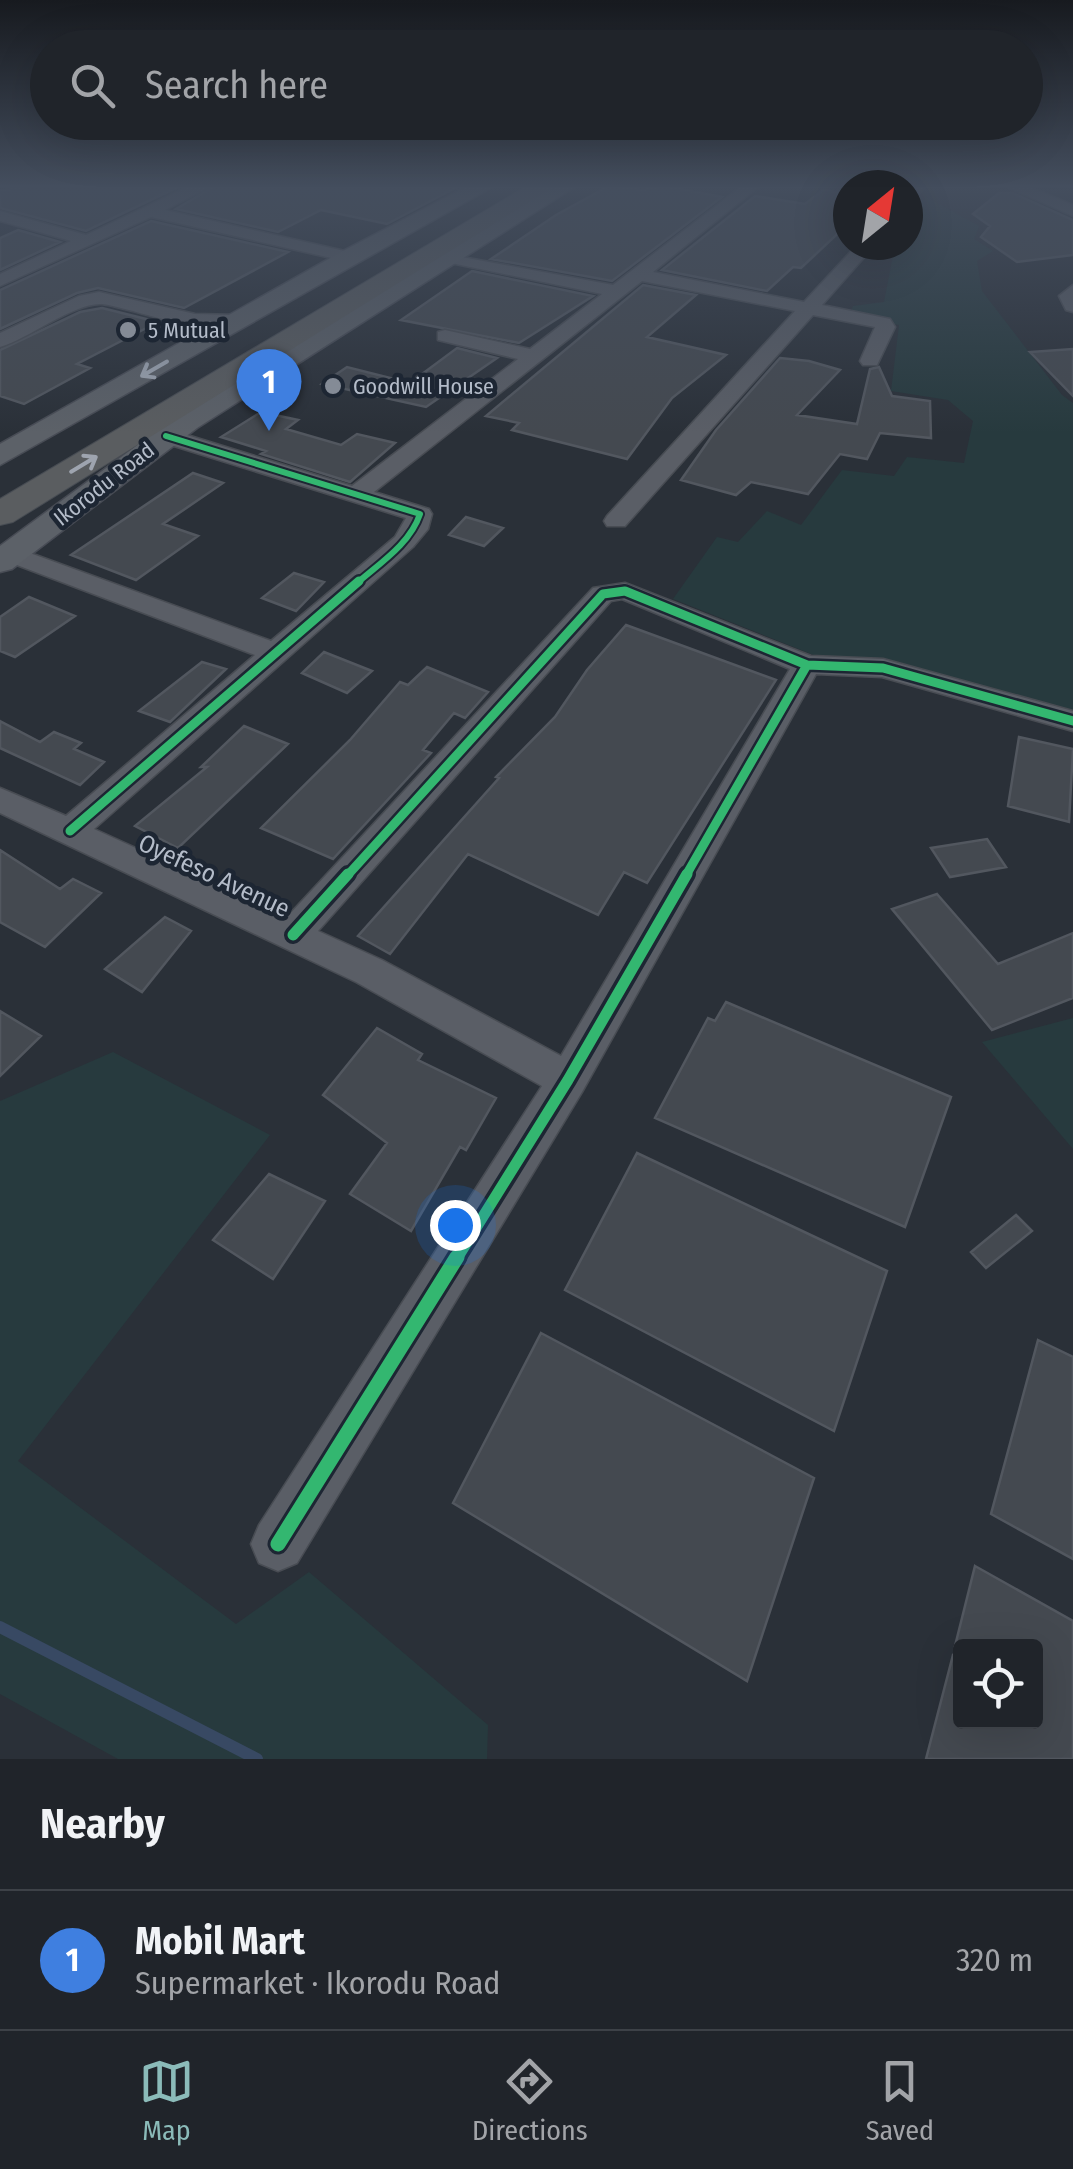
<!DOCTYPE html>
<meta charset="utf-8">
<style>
:root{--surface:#20242a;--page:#282c32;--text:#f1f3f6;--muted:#a2a4a8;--line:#3d4147;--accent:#8bbbb9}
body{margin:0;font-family:"Fira Sans Condensed",sans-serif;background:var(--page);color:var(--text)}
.controls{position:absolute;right:30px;bottom:30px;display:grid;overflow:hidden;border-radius:10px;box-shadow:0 10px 40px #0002}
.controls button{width:90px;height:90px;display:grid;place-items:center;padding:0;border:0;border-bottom:2px solid var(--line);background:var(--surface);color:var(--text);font:50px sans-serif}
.compass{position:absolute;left:833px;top:170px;width:90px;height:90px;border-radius:50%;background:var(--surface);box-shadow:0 10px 40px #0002;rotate:30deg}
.you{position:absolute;left:455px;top:1225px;width:35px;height:35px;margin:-25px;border:8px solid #fff;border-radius:50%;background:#1a73e8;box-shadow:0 0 0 15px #1a73e833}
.badge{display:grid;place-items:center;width:65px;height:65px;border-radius:50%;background:var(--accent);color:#fff;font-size:32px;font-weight:700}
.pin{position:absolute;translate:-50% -82px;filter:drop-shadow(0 2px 5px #0008)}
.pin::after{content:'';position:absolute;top:52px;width:35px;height:30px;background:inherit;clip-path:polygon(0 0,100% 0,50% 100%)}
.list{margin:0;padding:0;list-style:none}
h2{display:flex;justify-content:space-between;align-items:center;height:130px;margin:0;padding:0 40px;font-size:42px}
h2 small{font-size:32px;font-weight:400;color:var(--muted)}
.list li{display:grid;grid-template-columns:65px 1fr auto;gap:30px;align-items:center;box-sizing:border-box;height:140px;padding:0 40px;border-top:2px solid var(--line)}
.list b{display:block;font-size:38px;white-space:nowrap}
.list p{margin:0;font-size:32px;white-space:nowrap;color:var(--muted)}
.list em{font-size:32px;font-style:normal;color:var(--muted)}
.icon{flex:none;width:55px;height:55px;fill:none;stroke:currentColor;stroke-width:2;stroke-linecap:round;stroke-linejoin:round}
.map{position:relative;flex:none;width:1073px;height:1759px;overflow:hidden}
.search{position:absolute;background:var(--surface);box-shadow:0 10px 40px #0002;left:30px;right:30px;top:30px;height:110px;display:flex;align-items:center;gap:25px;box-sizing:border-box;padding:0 35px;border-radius:55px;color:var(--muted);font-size:38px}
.sheet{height:270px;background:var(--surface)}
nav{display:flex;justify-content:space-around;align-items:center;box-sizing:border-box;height:140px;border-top:2px solid var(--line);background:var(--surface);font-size:28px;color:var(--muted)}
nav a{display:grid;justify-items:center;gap:5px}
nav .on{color:var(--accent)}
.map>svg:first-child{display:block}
.green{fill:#273a3e}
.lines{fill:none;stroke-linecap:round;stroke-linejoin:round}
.stream{stroke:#384963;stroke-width:12}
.building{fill:#444950;stroke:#52575f;stroke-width:2.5}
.minor-casing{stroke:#484c53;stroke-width:3}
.major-casing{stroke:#484c55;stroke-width:3}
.highway-casing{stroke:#474c53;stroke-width:2}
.minor{fill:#5a5e66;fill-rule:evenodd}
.major{fill:#5c6168;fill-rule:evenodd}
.highway{fill:#5a5d60;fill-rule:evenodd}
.cycleway-far3-casing{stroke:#1d2633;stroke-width:10}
.cycleway-far2-casing{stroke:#1d2633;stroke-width:14}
.cycleway-far1-casing{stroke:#1d2633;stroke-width:18}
.cycleway-casing{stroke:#1d2633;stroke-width:21}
.cycleway-far3{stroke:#33b770;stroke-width:6}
.cycleway-far2{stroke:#33b770;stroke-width:9}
.cycleway-far1{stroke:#33b770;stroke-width:11}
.cycleway{stroke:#33b770;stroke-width:15}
.oneway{stroke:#a2aab6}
.oneway2{stroke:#9ea4af}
.poi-dot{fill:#848b96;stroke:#1d2633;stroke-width:4}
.labels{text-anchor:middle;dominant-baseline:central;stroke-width:9;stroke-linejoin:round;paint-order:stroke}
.far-poi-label{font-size:22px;fill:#b4bcc9;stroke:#1d2633;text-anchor:start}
.far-street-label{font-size:22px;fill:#b4bcc9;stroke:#1d2633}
.street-label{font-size:25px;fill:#b4bcc9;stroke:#1d2633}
</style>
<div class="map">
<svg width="1073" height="1759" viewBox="0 0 1073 1759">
<rect width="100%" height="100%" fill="#2a3038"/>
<path class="green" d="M 926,197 L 979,226 L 974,239 L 993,251 L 977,261 L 982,291 L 1062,395 L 1073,403 L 1073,715 L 831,662 L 673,599 L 717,537 L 738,542 L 767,511 L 801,525 L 842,470 L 894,476 L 907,457 L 964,463 L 973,421 L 948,400 L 891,391 L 899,325 L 850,315 L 853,306 L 884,302 L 895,245 L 908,245 L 908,218 Z
M 1073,1018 L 1073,1149 L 982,1042 Z
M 113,1052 L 270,1135 L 18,1461 L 236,1624 L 309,1572 L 488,1725 L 487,1759 L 118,1759 L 0,1694 L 0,1101 Z"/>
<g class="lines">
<path class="stream" d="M 0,1627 L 257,1759"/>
</g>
<path class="building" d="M 32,186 L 180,186 L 86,231 L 0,208 L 0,191 Z
M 215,186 L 459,186 L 387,224 L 321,210 L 278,232 L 176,209 Z
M 609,186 L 643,190 L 664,186 L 722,197 L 612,281 L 491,259 L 556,215 Z
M 823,190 L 848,194 L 848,224 L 801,268 L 793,267 L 767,291 L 662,270 L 755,196 L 805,204 Z
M 999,193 L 1013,193 L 1073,220 L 1073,255 L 1017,262 L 981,237 L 990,226 L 973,214 Z
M 151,221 L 288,252 L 184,308 L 98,288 L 77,293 L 0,329 L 0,290 Z
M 18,230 L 60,242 L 0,270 L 0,238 Z
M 472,271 L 593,296 L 519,343 L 401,320 Z
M 643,285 L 696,295 L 647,337 L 726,355 L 672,398 L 627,459 L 512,430 L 519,423 L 486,416 Z
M 102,308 L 158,322 L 77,364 L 90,368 L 24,404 L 0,396 L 0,350 L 80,312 Z
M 457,348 L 497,358 L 426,407 L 322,384 L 347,367 L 410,383 Z
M 1073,349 L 1073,396 L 1030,352 Z
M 780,358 L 809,361 L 840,370 L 797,415 L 857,424 L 870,369 L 879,367 L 892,396 L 930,401 L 931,438 L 880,433 L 867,459 L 840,454 L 808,494 L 751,482 L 736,495 L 681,480 L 716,430 Z
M 261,412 L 298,420 L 286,429 L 341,445 L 357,434 L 395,443 L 350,482 L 261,454 L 266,451 L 221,437 Z
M 193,473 L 223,483 L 163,524 L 198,536 L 136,580 L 71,555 Z
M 466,517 L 503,528 L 484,546 L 449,535 Z
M 294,573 L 324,582 L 296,611 L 262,598 Z
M 29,597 L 75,616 L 15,657 L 0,651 L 0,617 Z
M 626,625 L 776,680 L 647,883 L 624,872 L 598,915 L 468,854 L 390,954 L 358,936 L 499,778 L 496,777 L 555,717 L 587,670 Z
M 324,652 L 372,671 L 347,693 L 302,673 Z
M 202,662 L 226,669 L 170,722 L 139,711 Z
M 427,667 L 488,692 L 465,718 L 454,713 L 423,750 L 431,753 L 333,859 L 261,828 L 350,740 L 400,682 L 408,685 Z
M 0,721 L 40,742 L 54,732 L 81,743 L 74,749 L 104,762 L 80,785 L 0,748 Z
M 244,726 L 288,744 L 178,848 L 135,826 L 207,767 L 201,767 Z
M 1019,737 L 1073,749 L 1069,822 L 1008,806 Z
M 987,839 L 1006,867 L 950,877 L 931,848 Z
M 0,850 L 60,889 L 73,879 L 101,893 L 45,947 L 0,922 Z
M 937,894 L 998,964 L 1073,933 L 1073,998 L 992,1030 L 892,909 Z
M 165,917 L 191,931 L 142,992 L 105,969 Z
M 726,1002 L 951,1097 L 905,1227 L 655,1118 L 708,1018 L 715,1021 Z
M 0,1011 L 41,1036 L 0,1076 Z
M 377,1028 L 422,1054 L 418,1060 L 496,1098 L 466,1150 L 460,1147 L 411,1231 L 350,1194 L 387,1143 L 323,1095 Z
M 637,1153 L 887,1271 L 834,1431 L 565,1290 Z
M 269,1174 L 325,1201 L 273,1279 L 213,1240 Z
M 1016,1215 L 1032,1231 L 986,1268 L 971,1252 Z
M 541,1333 L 814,1478 L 747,1681 L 453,1503 Z
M 1038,1340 L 1073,1357 L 1073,1559 L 991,1514 Z
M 975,1566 L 1073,1621 L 1073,1759 L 926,1759 L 953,1655 L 960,1656 L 960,1722 L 1036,1722 L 1036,1646 L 955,1646 Z"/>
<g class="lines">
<defs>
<path id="minor" d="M 190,186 L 211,186 L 165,210 L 349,252 L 358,257 L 349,262 L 151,217 L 0,286 L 0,274 L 71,241 L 0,221 L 0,211 L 86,235 Z
M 742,186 L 759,186 L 653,272 L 804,302 L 857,245 L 875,245 L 822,305 L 890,319 L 895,327 L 877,365 L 863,365 L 860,361 L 875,327 L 813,315 L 625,526 L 607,526 L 604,521 L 607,516 L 795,311 L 642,281 L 374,492 L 429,509 L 432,514 L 428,529 L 413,547 L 94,829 L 287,917 L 593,588 L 625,583 L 811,656 L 883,659 L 1073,711 L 1073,731 L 882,677 L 816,674 L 582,1092 L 297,1563 L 278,1571 L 259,1563 L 251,1544 L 259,1525 L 542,1086 L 356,982 L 0,813 L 0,788 L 66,816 L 255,655 L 1,559 L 0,550 L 19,549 L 271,641 L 395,537 L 406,518 L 158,441 L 155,436 L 158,431 L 174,431 L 352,486 L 518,359 L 438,340 L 438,332 L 445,330 L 530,349 L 602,294 L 446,262 L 446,254 L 613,285 ZM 622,599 L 790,669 L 561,1056 L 382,960 L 318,931 L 611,601 Z
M 910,186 L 926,186 L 908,204 L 908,189 Z
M 1005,186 L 1027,186 L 1073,205 L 1073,216 Z
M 1073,285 L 1073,312 L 1066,310 L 1059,296 Z
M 99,292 L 195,314 L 238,315 L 248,321 C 221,344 135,308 102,304 C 75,302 28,339 0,347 L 0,333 L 79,296 Z"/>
<path id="major" d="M 468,186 L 494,186 L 0,465 L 0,444 L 341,252 Z
M 551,186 L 576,186 L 197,428 L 12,569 L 0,572 L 0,546 L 177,416 Z"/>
<path id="highway" d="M 527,186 L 555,186 L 13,522 L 0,525 L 0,499 Z"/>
</defs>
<use href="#minor" class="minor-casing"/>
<use href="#major" class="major-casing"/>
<use href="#highway" class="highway-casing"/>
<use href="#minor" class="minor"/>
<use href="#major" class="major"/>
<use href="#highway" class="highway"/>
<defs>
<path id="cycleway-far3" d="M 166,436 L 420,514 C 410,544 380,563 356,584"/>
<path id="cycleway-far2" d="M 70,831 L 359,581
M 346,877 L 603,594 L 625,591 L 807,665 L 883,668 L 1073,721
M 685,877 L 807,665"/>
<path id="cycleway-far1" d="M 293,935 L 348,874
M 456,1260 L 568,1080 L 687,874"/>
<path id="cycleway" d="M 278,1544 L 457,1257"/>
</defs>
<use href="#cycleway-far3" class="cycleway-far3-casing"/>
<use href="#cycleway-far2" class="cycleway-far2-casing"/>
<use href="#cycleway-far1" class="cycleway-far1-casing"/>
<use href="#cycleway" class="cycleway-casing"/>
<use href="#cycleway-far3" class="cycleway-far3"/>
<use href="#cycleway-far2" class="cycleway-far2"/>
<use href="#cycleway-far1" class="cycleway-far1"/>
<use href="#cycleway" class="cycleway"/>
</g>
<defs><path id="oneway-shaft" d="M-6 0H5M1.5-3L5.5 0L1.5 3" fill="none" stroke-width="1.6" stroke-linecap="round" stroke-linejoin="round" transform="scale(2.5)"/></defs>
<use class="oneway" href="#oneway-shaft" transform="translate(154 369) rotate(150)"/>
<use class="oneway2" href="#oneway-shaft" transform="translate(84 464) rotate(-31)"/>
<linearGradient id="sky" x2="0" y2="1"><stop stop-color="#171a1f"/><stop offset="0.43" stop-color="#444e5e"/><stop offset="1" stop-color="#444e5e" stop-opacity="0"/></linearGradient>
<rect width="1073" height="433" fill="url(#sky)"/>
<g class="poi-dot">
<circle cx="128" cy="330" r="10"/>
<circle cx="333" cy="386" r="10"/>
</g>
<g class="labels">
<g class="far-poi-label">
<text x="148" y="330">5 Mutual</text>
<text x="353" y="386">Goodwill House</text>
</g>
<g class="far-street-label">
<text transform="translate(104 484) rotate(-38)">Ikorodu Road</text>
</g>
<g class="street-label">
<text transform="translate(214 876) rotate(25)">Oyefeso Avenue</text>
</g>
</g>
</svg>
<div class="controls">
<button><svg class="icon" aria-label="locate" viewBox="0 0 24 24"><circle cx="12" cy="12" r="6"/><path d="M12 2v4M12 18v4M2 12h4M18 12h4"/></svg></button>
</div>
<svg class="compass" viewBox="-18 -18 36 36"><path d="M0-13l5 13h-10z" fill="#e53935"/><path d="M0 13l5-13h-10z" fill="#a2a4a8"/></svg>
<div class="you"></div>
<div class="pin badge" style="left:269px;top:431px;background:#3f7fe0">1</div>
<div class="search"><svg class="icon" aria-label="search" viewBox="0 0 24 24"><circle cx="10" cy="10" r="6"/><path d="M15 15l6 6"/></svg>Search here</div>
</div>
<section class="sheet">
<h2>Nearby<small></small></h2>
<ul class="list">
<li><span class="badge" style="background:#3f7fe0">1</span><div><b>Mobil Mart</b><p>Supermarket · Ikorodu Road</p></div><em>320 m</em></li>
</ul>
</section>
<nav>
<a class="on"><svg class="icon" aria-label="map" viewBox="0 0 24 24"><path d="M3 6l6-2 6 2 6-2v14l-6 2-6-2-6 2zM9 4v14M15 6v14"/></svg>Map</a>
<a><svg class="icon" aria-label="directions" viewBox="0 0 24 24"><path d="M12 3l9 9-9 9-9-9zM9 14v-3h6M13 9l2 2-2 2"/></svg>Directions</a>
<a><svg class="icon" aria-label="saved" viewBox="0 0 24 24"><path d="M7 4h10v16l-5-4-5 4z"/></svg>Saved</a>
</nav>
